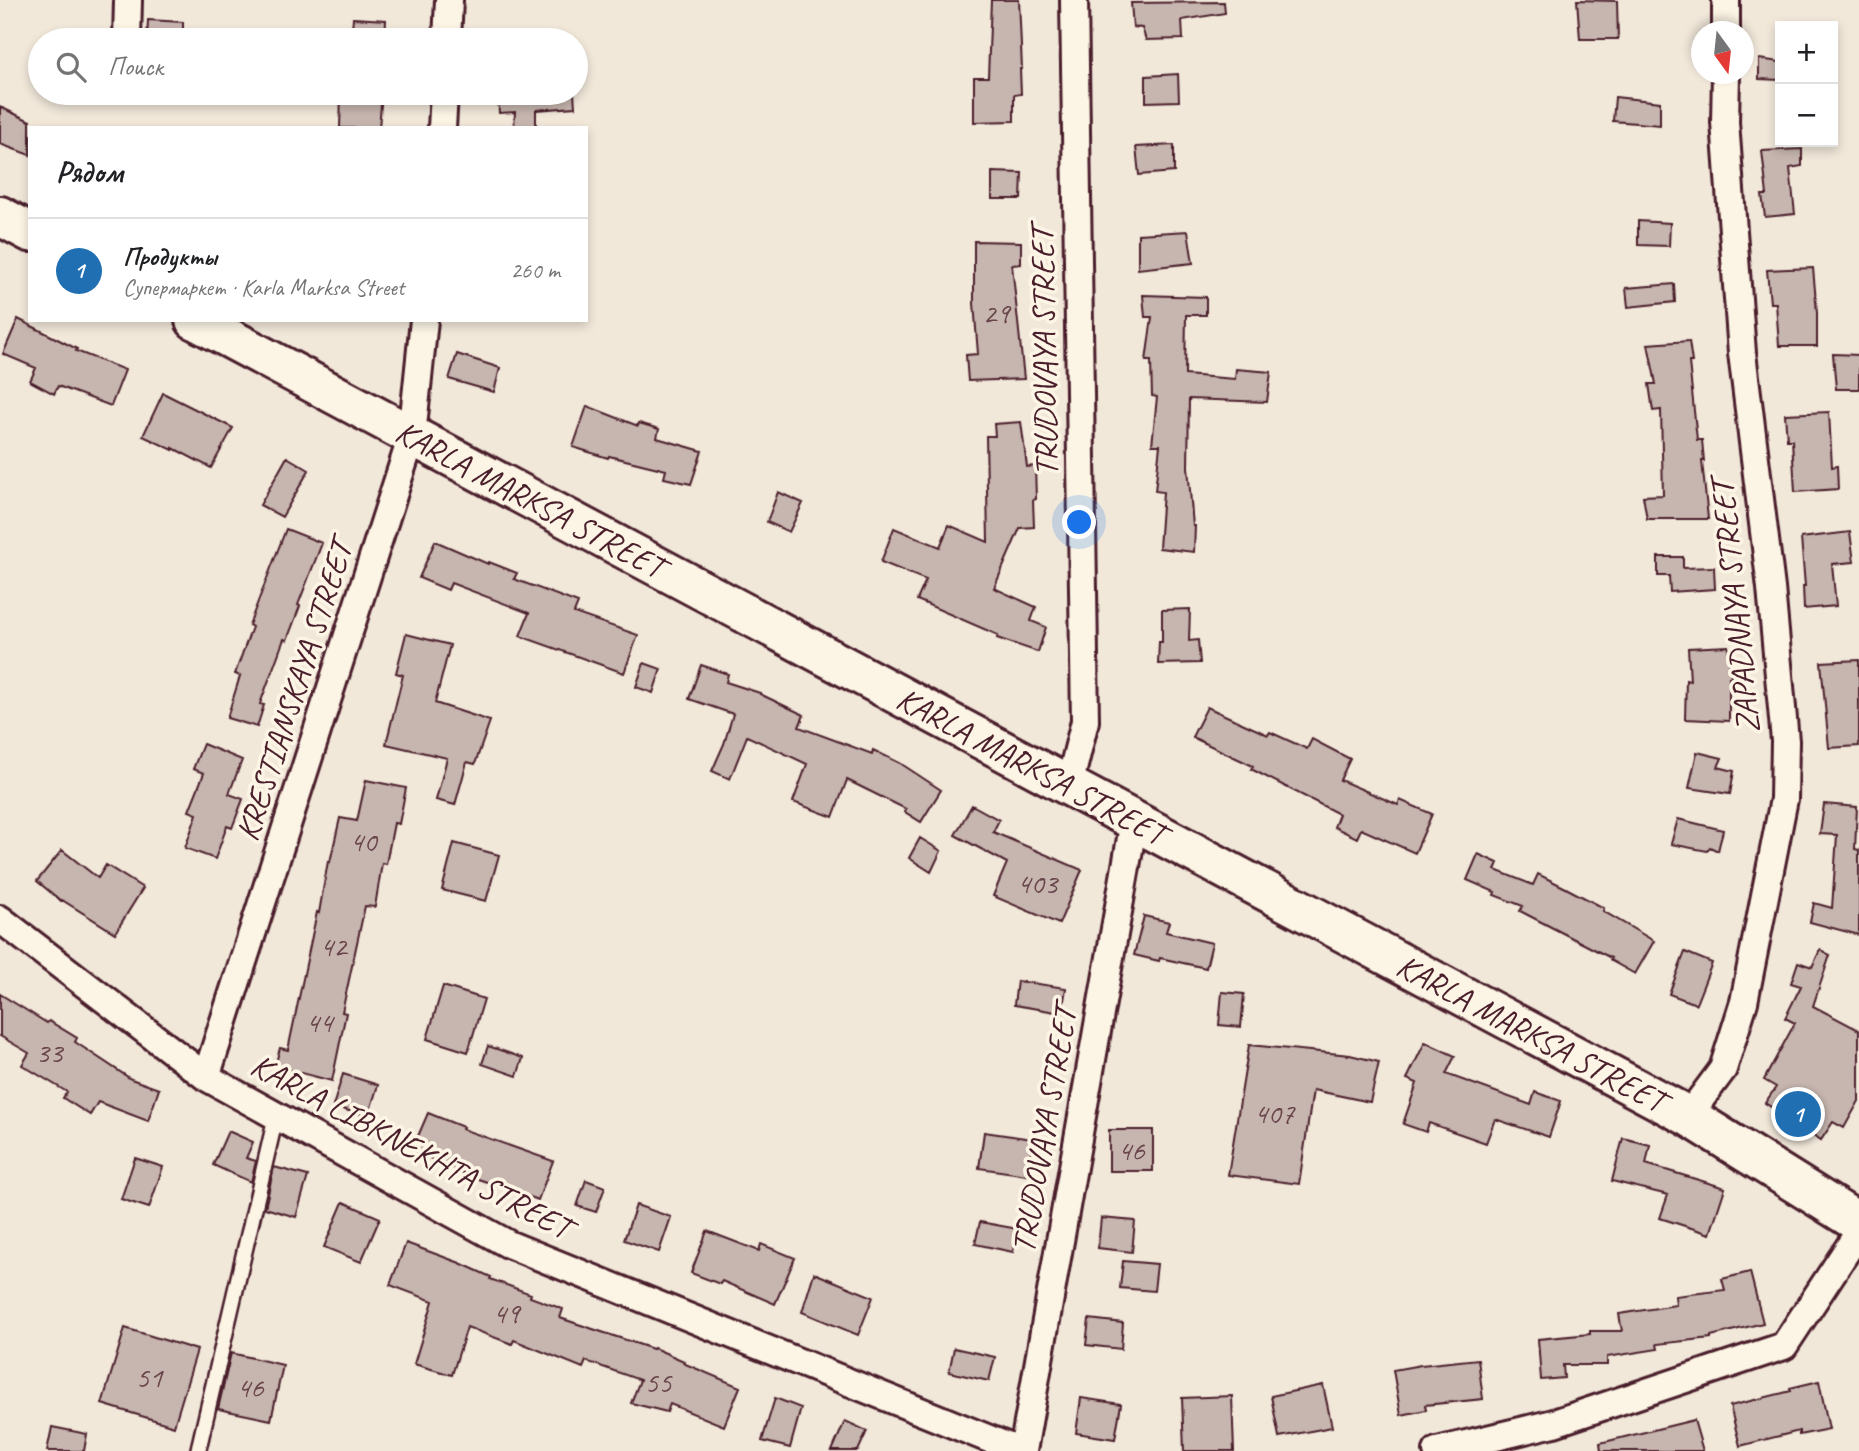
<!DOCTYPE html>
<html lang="ru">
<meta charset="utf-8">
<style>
:root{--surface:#fff;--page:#f6f6f6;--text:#202124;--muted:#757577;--line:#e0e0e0;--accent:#1f6fb2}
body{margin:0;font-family:Caveat,sans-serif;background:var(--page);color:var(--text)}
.controls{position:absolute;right:21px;top:21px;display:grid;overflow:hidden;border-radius:0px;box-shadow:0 4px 10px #0003}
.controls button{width:63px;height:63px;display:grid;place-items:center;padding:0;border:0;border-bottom:2px solid var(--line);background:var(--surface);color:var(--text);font:35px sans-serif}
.compass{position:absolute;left:1691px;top:21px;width:63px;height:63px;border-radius:50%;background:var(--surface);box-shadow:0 4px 10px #0003;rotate:165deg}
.you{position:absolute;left:1080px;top:523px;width:24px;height:24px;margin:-18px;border:5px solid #fff;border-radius:50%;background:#1a73e8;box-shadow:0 0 0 10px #1a73e833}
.badge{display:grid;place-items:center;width:46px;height:46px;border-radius:50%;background:var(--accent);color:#fff;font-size:23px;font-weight:700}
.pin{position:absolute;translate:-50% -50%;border:4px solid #fff;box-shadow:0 2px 7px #0006}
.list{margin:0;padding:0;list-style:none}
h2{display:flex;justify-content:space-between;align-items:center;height:91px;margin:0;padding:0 28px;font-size:30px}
h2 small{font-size:23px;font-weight:400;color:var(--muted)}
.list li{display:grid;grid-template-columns:46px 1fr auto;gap:21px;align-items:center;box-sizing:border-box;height:105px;padding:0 28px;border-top:2px solid var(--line)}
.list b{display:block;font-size:26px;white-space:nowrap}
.list p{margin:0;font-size:23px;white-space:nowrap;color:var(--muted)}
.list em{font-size:23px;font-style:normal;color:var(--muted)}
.icon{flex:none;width:38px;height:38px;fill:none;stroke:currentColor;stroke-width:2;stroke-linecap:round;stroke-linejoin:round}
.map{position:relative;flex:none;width:1859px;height:1451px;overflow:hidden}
.search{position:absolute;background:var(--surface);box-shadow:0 4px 10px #0003;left:28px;top:28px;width:560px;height:77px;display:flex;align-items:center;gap:18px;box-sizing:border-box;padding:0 24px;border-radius:38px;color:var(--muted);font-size:26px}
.panel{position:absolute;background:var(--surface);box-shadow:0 4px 10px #0003;left:28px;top:126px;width:560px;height:196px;border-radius:0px}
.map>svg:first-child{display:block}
.building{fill:#c7b6af;stroke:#4a1f2b;stroke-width:2}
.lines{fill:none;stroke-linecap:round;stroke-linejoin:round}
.service-casing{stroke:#4a1f2b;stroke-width:19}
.minor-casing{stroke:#4a1f2b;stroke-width:32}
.secondary-casing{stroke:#4a1f2b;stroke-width:44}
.service{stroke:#fcf5e5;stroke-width:14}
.minor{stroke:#fcf5e5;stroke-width:26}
.secondary{stroke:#fcf5e5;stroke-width:38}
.labels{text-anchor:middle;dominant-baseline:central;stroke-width:7;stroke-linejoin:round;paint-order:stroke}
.number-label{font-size:30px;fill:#69454c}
.street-label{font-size:33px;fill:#4a1f2b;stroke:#fcf5e5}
</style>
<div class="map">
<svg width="1859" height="1451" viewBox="0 0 1859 1451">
<rect width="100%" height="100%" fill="#f1e8da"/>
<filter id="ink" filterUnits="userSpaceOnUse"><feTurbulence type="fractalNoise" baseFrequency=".0143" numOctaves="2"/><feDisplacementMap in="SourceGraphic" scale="14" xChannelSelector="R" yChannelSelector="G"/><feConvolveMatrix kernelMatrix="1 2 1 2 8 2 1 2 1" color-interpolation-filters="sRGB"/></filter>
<g filter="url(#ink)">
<path class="building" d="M 991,0 L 1019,0 L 1022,69 L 1020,69 L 1021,94 L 1014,95 L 1014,121 L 974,122 L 974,77 L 988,77 Z
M 1577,0 L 1617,1 L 1618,39 L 1580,39 Z
M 1224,2 L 1225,13 L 1182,20 L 1183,39 L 1146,40 L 1142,28 L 1133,27 L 1131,3 Z
M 353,18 L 386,20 L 385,40 L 351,40 Z
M 148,20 L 183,22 L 183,40 L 147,40 Z
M 1759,59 L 1780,62 L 1780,80 L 1759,79 Z
M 1178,74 L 1179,101 L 1146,102 L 1146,76 Z
M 341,93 L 382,93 L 379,128 L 340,128 Z
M 498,93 L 574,93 L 575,107 L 536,110 L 536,128 L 514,128 L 515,112 L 499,113 Z
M 1615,97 L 1660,102 L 1660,125 L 1613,121 Z
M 0,107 L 30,121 L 30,155 L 0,144 Z
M 1174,145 L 1174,172 L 1139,175 L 1136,147 Z
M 1802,149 L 1802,166 L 1790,168 L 1795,214 L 1765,217 L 1762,195 L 1767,195 L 1762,151 Z
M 992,172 L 1022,173 L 1021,199 L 992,199 Z
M 1638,221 L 1670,223 L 1669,246 L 1638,245 Z
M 1188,231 L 1193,263 L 1138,269 L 1138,234 Z
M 974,241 L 1021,242 L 1021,264 L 1012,265 L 1024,379 L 968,381 L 966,355 L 978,354 L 974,303 Z
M 1813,268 L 1817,313 L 1817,346 L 1779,346 L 1776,303 L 1770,303 L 1767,270 Z
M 1674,284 L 1675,302 L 1628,307 L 1626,288 Z
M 1143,295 L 1206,297 L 1206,315 L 1186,315 L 1185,375 L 1235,379 L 1236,369 L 1271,372 L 1267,402 L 1189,399 L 1188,467 L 1193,526 L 1195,526 L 1194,552 L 1159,548 L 1163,492 L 1155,491 L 1160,445 L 1152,445 L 1157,397 L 1152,396 L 1151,361 L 1146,361 L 1152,317 L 1145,317 Z
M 18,319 L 77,349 L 76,351 L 125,370 L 111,406 L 58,386 L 54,394 L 30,381 L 36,368 L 3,354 Z
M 1689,341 L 1692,362 L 1689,362 L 1697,440 L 1702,440 L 1704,461 L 1702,461 L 1708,519 L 1647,519 L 1643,496 L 1663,495 L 1661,410 L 1653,411 L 1649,384 L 1656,384 L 1648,344 Z
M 457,354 L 500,368 L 494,392 L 449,379 Z
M 1833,354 L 1859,355 L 1859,389 L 1836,389 Z
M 163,393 L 233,428 L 211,468 L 173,448 L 173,450 L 143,436 Z
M 587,406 L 638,426 L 639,423 L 659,429 L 657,438 L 702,451 L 691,484 L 664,478 L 666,470 L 609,456 L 608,458 L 573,447 Z
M 1829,412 L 1832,467 L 1837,466 L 1838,489 L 1795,492 L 1792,440 L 1787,440 L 1785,414 Z
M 1021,422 L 1027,467 L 1035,466 L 1036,499 L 1033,500 L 1034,527 L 1020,528 L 994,588 L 1036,607 L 1031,621 L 1046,627 L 1038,652 L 997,638 L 998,635 L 917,600 L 926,580 L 881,562 L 894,528 L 940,547 L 949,525 L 988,542 L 986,436 L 995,436 L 994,424 Z
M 287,457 L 309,470 L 282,517 L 260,505 Z
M 778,492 L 803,503 L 789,532 L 767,522 Z
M 286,529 L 322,543 L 298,605 L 300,606 L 287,640 L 284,639 L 260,704 L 264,705 L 257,727 L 227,718 L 240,676 L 235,674 L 252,627 L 249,625 Z
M 1850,532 L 1854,562 L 1832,564 L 1836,606 L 1804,609 L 1803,586 L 1805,586 L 1801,538 Z
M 435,541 L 488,564 L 489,562 L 517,573 L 514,579 L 578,603 L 574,613 L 638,635 L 624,673 L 520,636 L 529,613 L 451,583 L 448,590 L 419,578 Z
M 1658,557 L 1683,557 L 1683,568 L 1714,567 L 1715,589 L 1670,592 L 1669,576 L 1658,576 Z
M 1190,609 L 1189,641 L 1198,640 L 1200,663 L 1158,664 L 1159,642 L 1162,642 L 1162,610 Z
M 406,634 L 450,645 L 435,703 L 490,721 L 475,764 L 467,762 L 455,805 L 436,800 L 447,758 L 386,744 L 403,675 L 396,673 Z
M 1728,646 L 1731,677 L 1729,677 L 1729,721 L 1685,719 L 1686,680 L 1690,681 L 1688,648 Z
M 1859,660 L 1859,746 L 1829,748 L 1821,662 Z
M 644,663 L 661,669 L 653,693 L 636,687 Z
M 701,665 L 728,674 L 726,682 L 760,693 L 760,694 L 804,715 L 799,727 L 872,754 L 873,750 L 900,763 L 941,790 L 921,822 L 905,812 L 906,809 L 847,780 L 833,817 L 793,802 L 807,764 L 747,736 L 730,779 L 712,771 L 724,744 L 733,714 L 689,699 Z
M 1207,707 L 1268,735 L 1270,732 L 1307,749 L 1312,739 L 1350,759 L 1340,780 L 1398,805 L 1400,800 L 1432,814 L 1415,853 L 1361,829 L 1357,838 L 1334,827 L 1339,814 L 1251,769 L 1253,766 L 1192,737 Z
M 203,744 L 242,760 L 229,794 L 243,799 L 232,828 L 227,826 L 215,859 L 185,848 L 197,814 L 189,811 L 204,773 L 193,769 Z
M 1697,752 L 1722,758 L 1718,767 L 1734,771 L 1730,794 L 1689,788 Z
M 366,780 L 406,788 L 399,824 L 394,823 L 386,864 L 382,863 L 375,907 L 365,906 L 342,1012 L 346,1013 L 332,1081 L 275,1066 L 280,1048 L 288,1050 L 317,912 L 319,913 L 328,861 L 330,862 L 340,818 L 357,821 Z
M 1824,804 L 1857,807 L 1855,849 L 1859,850 L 1859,935 L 1810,922 L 1814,903 L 1832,908 L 1837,835 L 1820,834 Z
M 972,805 L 999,820 L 993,832 L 1082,870 L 1059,924 L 993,896 L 1007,863 L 955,835 Z
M 1678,819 L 1723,830 L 1718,851 L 1710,847 L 1707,851 L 1671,844 Z
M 920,838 L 941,851 L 931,872 L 909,858 Z
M 454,843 L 499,855 L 486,901 L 442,890 Z
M 62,850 L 98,878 L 106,865 L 143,888 L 115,933 L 62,900 L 61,901 L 37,881 Z
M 1478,854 L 1498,863 L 1495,870 L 1533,885 L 1538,874 L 1564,887 L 1604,908 L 1603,911 L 1654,941 L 1635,974 L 1610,960 L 1611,958 L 1520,911 L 1523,906 L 1494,895 L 1495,892 L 1467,880 Z
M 1144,916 L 1169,922 L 1166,932 L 1212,943 L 1206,968 L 1160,958 L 1159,961 L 1134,955 Z
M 1820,950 L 1830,955 L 1813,1006 L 1859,1030 L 1859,1101 L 1844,1128 L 1833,1122 L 1821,1140 L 1765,1103 L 1776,1087 L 1764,1080 L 1795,1023 L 1785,1018 L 1801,986 L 1791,983 L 1798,962 L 1812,967 Z
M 1685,952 L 1712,963 L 1696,1004 L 1669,994 Z
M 1017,981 L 1066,988 L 1062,1013 L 1014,1005 Z
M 443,986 L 484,999 L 468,1052 L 427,1039 Z
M 1222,992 L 1244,994 L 1241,1027 L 1219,1025 Z
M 0,994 L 47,1023 L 49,1021 L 77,1038 L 75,1042 L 131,1079 L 159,1089 L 148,1121 L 98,1102 L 90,1115 L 63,1098 L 67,1092 L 22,1065 L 29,1053 L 0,1036 Z
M 1425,1042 L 1455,1056 L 1446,1074 L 1531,1105 L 1535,1092 L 1561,1101 L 1549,1137 L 1495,1119 L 1486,1143 L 1429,1123 L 1426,1132 L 1403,1124 L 1417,1083 L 1407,1079 Z
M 1249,1045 L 1350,1055 L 1379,1062 L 1370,1102 L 1313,1090 L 1299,1184 L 1228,1175 Z
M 488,1046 L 523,1058 L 517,1076 L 482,1064 Z
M 343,1074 L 378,1085 L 368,1117 L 333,1106 Z
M 428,1113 L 463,1127 L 462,1129 L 553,1161 L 538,1200 L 499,1185 L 499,1186 L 472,1177 L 412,1150 Z
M 1109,1130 L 1153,1130 L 1153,1171 L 1109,1171 Z
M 228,1131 L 253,1142 L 246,1158 L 256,1161 L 251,1182 L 213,1165 Z
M 984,1132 L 1033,1139 L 1027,1175 L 979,1168 Z
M 1623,1138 L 1650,1145 L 1646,1164 L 1725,1188 L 1710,1234 L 1660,1218 L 1668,1195 L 1612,1181 Z
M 135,1158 L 163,1167 L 149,1208 L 121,1199 Z
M 274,1167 L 308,1176 L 296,1217 L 265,1208 Z
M 586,1180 L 605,1187 L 596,1212 L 577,1206 Z
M 343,1202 L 380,1218 L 361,1262 L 324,1247 Z
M 636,1205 L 671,1217 L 659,1252 L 624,1240 Z
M 1101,1218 L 1135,1221 L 1132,1252 L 1098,1248 Z
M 980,1222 L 1018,1229 L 1013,1252 L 975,1244 Z
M 707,1231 L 759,1251 L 761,1244 L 795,1258 L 775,1304 L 722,1281 L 720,1284 L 691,1273 Z
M 406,1243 L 460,1263 L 491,1277 L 490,1279 L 531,1294 L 530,1297 L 563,1309 L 560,1318 L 653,1349 L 654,1348 L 684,1361 L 683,1363 L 740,1387 L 724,1426 L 670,1404 L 667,1412 L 631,1403 L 640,1380 L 586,1361 L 583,1368 L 514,1340 L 512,1344 L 467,1327 L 452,1375 L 414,1364 L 433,1301 L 390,1285 Z
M 1123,1261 L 1157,1264 L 1154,1291 L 1120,1288 Z
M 1750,1272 L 1763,1323 L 1711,1336 L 1711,1338 L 1657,1344 L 1658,1349 L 1607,1357 L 1607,1365 L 1563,1365 L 1564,1378 L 1541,1380 L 1538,1339 L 1590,1334 L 1590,1331 L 1622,1331 L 1619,1314 L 1676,1305 L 1675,1296 L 1725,1290 L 1722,1279 Z
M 814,1273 L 873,1297 L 858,1335 L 802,1312 Z
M 1089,1319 L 1123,1323 L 1121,1349 L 1086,1345 Z
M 125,1328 L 197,1350 L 174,1426 L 102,1404 Z
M 954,1348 L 995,1357 L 989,1381 L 949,1372 Z
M 231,1353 L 283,1365 L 271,1420 L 218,1409 Z
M 1478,1359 L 1483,1399 L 1425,1405 L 1426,1410 L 1401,1415 L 1393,1370 L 1421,1365 Z
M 1819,1381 L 1829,1429 L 1799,1435 L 1799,1431 L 1740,1446 L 1730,1406 L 1791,1391 L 1790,1388 Z
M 1323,1385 L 1332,1427 L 1279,1437 L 1271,1396 Z
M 1232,1396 L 1234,1451 L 1184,1451 L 1182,1398 Z
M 775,1398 L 801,1408 L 790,1448 L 762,1441 Z
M 1081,1398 L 1121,1404 L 1115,1439 L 1076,1433 Z
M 1694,1420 L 1703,1451 L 1601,1451 L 1600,1443 Z
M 845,1421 L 867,1431 L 858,1451 L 832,1451 Z
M 52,1427 L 87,1434 L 84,1451 L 47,1451 Z"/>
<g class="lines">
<defs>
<path id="service" d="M 198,1451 L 276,1116"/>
<path id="minor" d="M 1726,32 L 1726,0
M 127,40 L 128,0
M 447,40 L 449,0
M 442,128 L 444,93
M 1069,786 L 1085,721 L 1074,0
M 0,919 L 206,1077 L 508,1244 L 1019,1451
M 206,1077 L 412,436 L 424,320
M 1688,1116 L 1723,1069 L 1744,1002 L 1784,799 L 1785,741 L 1771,588 L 1742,353 L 1725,122 L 1726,74
M 1023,1451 L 1134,821
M 1437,1451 L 1554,1423 L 1784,1346 L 1859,1232"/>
<path id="secondary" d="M 0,216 L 30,232
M 195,320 L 1688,1116 L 1859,1223"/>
</defs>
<use href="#service" class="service-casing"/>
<use href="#minor" class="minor-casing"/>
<use href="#secondary" class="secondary-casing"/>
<use href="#service" class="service"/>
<use href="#minor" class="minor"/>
<use href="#secondary" class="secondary"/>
</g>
</g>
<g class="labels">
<g class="number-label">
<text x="996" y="313">29</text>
<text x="363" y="841">40</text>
<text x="1037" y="883">403</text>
<text x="333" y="946">42</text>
<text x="319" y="1022">44</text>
<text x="49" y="1052">33</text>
<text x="1274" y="1113">407</text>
<text x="1131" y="1150">46</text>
<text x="506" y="1313">49</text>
<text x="149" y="1377">51</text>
<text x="658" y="1382">55</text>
<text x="250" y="1387">46</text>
</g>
<g class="street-label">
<text transform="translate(1044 352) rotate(-91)">TRUDOVAYA STREET</text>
<text transform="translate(530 499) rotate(28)">KARLA MARKSA STREET</text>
<text transform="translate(1735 607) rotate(-96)">ZAPADNAYA STREET</text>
<text transform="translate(294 691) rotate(-72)">KRESTIANSKAYA STREET</text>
<text transform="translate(1031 766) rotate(28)">KARLA MARKSA STREET</text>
<text transform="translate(1531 1033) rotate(28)">KARLA MARKSA STREET</text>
<text transform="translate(1044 1130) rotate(-80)">TRUDOVAYA STREET</text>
<text transform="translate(411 1146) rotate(28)">KARLA LIBKNEKHTA STREET</text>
</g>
</g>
</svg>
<div class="controls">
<button>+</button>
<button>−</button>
</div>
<svg class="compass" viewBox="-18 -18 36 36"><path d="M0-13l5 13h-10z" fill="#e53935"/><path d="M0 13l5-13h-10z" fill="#757577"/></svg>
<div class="you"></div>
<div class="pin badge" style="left:1798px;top:1114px">1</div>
<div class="search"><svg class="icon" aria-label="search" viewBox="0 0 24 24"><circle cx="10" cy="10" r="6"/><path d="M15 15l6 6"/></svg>Поиск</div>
<section class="panel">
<h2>Рядом<small></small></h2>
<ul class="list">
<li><span class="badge">1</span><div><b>Продукты</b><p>Супермаркет · Karla Marksa Street</p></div><em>260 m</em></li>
</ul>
</section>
</div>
